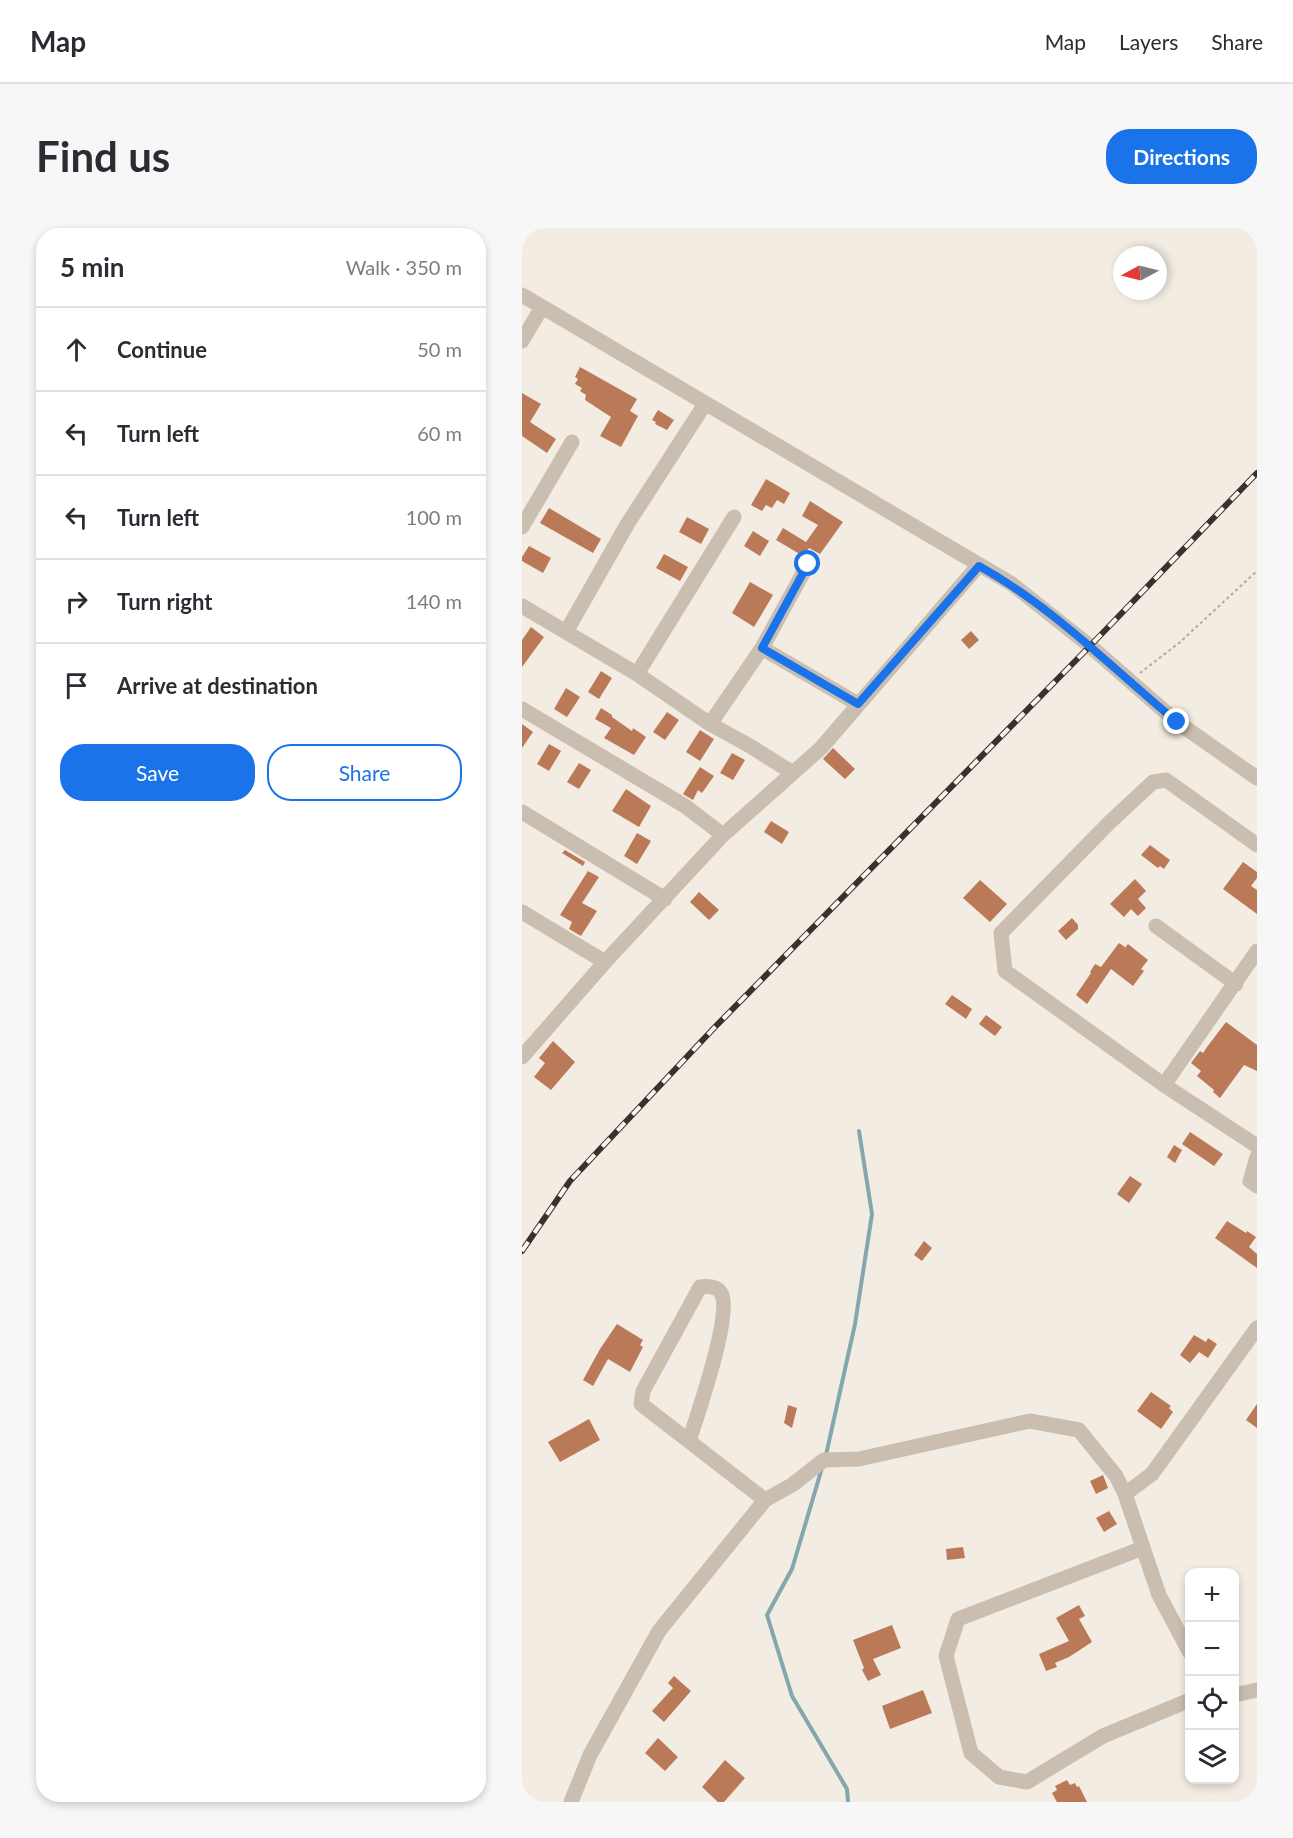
<!DOCTYPE html>
<meta charset="utf-8">
<style>
:root{--surface:#fff;--page:#f7f7f7;--text:#2b2b33;--muted:#7c7c81;--line:#e1e1e2;--accent:#1a73e8}
body{margin:0;font-family:Lato,sans-serif;background:var(--page);color:var(--text)}
.controls{position:absolute;right:18px;bottom:18px;display:grid;overflow:hidden;border-radius:12px;box-shadow:0 3px 9px #0003}
.controls button{width:54px;height:54px;display:grid;place-items:center;padding:0;border:0;border-bottom:2px solid var(--line);background:var(--surface);color:var(--text);font:30px sans-serif}
.compass{position:absolute;left:591px;top:18px;width:54px;height:54px;border-radius:50%;background:var(--surface);box-shadow:0 3px 9px #0003;rotate:263deg}
.stop{position:absolute;width:18px;height:18px;margin:-14px;border:4px solid #1a73e8;border-radius:50%;background:#fff}
.stop.end{background:#1a73e8;border-color:#fff;box-shadow:0 2px 6px #0008}
.list{margin:0;padding:0;list-style:none}
h2{display:flex;justify-content:space-between;align-items:center;height:78px;margin:0;padding:0 24px;font-size:26px}
h2 small{font-size:20px;font-weight:400;color:var(--muted)}
.list li{display:grid;grid-template-columns:39px 1fr auto;gap:18px;align-items:center;box-sizing:border-box;height:84px;padding:0 24px;border-top:2px solid var(--line)}
.list b{display:block;font-size:22px;white-space:nowrap}
.list em{font-size:20px;font-style:normal;color:var(--muted)}
.actions{display:flex;gap:12px;padding:18px 24px}
.actions a{flex:1;padding:14px 0;border:2px solid var(--accent);border-radius:24px;text-align:center;font-size:21px;color:var(--accent)}
.actions .main{background:var(--accent);color:#fff}
.icon{flex:none;width:33px;height:33px;fill:none;stroke:currentColor;stroke-width:2;stroke-linecap:round;stroke-linejoin:round}
.map{position:relative;flex:none;width:735px;height:1574px;overflow:hidden;border-radius:24px}
header{display:flex;align-items:center;gap:36px;box-sizing:border-box;height:84px;padding:0 30px;background:var(--surface);border-bottom:2px solid var(--line)}
header strong{font-size:28px}
nav{display:flex;gap:33px;margin-inline-start:auto;font-size:21px}
.intro{display:flex;align-items:center;justify-content:space-between;box-sizing:border-box;height:144px;padding:0 36px}
h1{margin:0;font-size:42px}
.button{padding:15px 27px;border-radius:24px;background:var(--accent);color:#fff;font-size:21px;font-weight:700}
main{display:flex;gap:36px;padding:0 36px}
aside{flex:1;background:var(--surface);border-radius:24px;box-shadow:0 3px 9px #0003}
.map>svg:first-child{display:block}
.lines{fill:none;stroke-linecap:round;stroke-linejoin:round}
.stream{stroke:#84a6ad;stroke-width:4}
.building{fill:#bb7a57}
.path{stroke:#b5a899;stroke-width:2;stroke-dasharray:3 3;stroke-linecap:butt}
.minor{stroke:#c9beaf;stroke-width:15}
.rail-casing{stroke:#39322c;stroke-width:6}
.rail{stroke:#faf6ef;stroke-width:4;stroke-dasharray:11;stroke-linecap:butt}
.route{stroke:#1a73e8;stroke-width:8}
</style>
<header>
<strong>Map</strong>
<nav><a>Map</a><a>Layers</a><a>Share</a></nav>
</header>
<div class="intro"><h1>Find us</h1><a class="button">Directions</a></div>
<main>
<aside>
<h2>5 min<small>Walk · 350 m</small></h2>
<ul class="list">
<li><svg class="icon" aria-label="ahead" viewBox="0 0 24 24"><path d="M12 20V5M6 11l6-6 6 6"/></svg><div><b>Continue</b></div><em>50 m</em></li>
<li><svg class="icon" aria-label="left" viewBox="0 0 24 24"><path d="M17 20v-9H6M10 6l-5 5 5 5"/></svg><div><b>Turn left</b></div><em>60 m</em></li>
<li><svg class="icon" aria-label="left" viewBox="0 0 24 24"><path d="M17 20v-9H6M10 6l-5 5 5 5"/></svg><div><b>Turn left</b></div><em>100 m</em></li>
<li><svg class="icon" aria-label="right" viewBox="0 0 24 24"><path d="M7 20v-9h11M14 6l5 5-5 5"/></svg><div><b>Turn right</b></div><em>140 m</em></li>
<li><svg class="icon" aria-label="arrive" viewBox="0 0 24 24"><path d="M6 21V4h12l-3 4 3 4H6"/></svg><div><b>Arrive at destination</b></div></li>
</ul>
<div class="actions"><a class="main">Save</a><a>Share</a></div>
</aside>
<div class="map">
<svg width="735" height="1574" viewBox="0 0 735 1574">
<rect width="100%" height="100%" fill="#f2ece3"/>
<g class="lines">
<path class="stream" d="M 304,1227 L 333,1096 L 350,986 L 337,903
M 300,1240 L 270,1341 L 245,1387 L 270,1468 L 325,1561 L 326,1574"/>
</g>
<path class="building" d="M 58,139 L 115,171 L 108,183 L 116,188 L 99,219 L 78,208 L 89,189 L 63,172 L 64,167 L 58,163 L 60,160 L 53,156 L 56,151 L 53,149 Z
M 0,165 L 19,176 L 8,194 L 34,211 L 25,225 L 0,208 Z
M 136,182 L 152,192 L 145,202 L 133,196 L 134,194 L 130,192 Z
M 244,251 L 268,265 L 262,276 L 255,272 L 250,280 L 244,277 L 240,283 L 229,277 Z
M 288,273 L 321,294 L 298,326 L 287,320 L 281,328 L 254,312 L 261,300 L 284,314 L 296,297 L 280,288 Z
M 27,280 L 79,311 L 71,325 L 18,295 Z
M 165,289 L 187,301 L 179,316 L 157,304 Z
M 231,303 L 247,313 L 238,328 L 222,318 Z
M 7,318 L 29,330 L 21,345 L 0,333 L 0,329 Z
M 142,326 L 166,339 L 158,353 L 134,340 Z
M 228,354 L 251,367 L 232,399 L 210,385 Z
M 9,399 L 22,409 L 0,439 L 0,412 Z
M 449,403 L 457,412 L 447,421 L 439,412 Z
M 79,443 L 90,450 L 77,471 L 66,464 Z
M 44,460 L 58,469 L 45,489 L 32,481 Z
M 79,480 L 90,487 L 90,489 L 110,503 L 111,500 L 124,509 L 112,527 L 82,510 L 89,500 L 73,491 Z
M 145,484 L 157,492 L 143,512 L 131,504 Z
M 0,496 L 11,504 L 0,520 Z
M 178,502 L 192,511 L 178,533 L 164,524 Z
M 27,516 L 39,523 L 27,543 L 15,536 Z
M 311,520 L 333,541 L 323,551 L 301,531 Z
M 210,525 L 223,532 L 211,552 L 198,545 Z
M 57,535 L 69,542 L 57,561 L 45,554 Z
M 178,539 L 192,548 L 180,565 L 176,562 L 171,572 L 161,566 Z
M 104,561 L 129,578 L 117,599 L 90,583 Z
M 249,593 L 267,604 L 260,616 L 242,604 Z
M 115,605 L 129,613 L 115,636 L 102,628 Z
M 628,617 L 648,632 L 642,641 L 638,638 L 636,640 L 619,627 Z
M 43,622 L 63,634 L 61,638 L 40,625 Z
M 721,634 L 735,644 L 735,650 L 729,658 L 735,662 L 735,686 L 701,661 Z
M 66,643 L 77,649 L 60,675 L 75,683 L 59,708 L 47,701 L 50,694 L 38,687 Z
M 613,651 L 624,663 L 616,671 L 624,680 L 616,688 L 609,681 L 602,689 L 588,676 Z
M 458,652 L 485,676 L 468,694 L 441,670 Z
M 177,664 L 197,682 L 187,692 L 168,674 Z
M 550,690 L 556,697 L 556,701 L 544,712 L 536,703 Z
M 597,715 L 603,719 L 602,721 L 606,716 L 626,732 L 619,741 L 622,743 L 611,758 L 589,741 L 565,776 L 554,767 L 569,745 L 568,744 L 573,736 L 579,739 Z
M 430,767 L 450,781 L 444,791 L 423,776 Z
M 464,787 L 480,799 L 473,808 L 457,796 Z
M 704,794 L 735,817 L 735,843 L 722,837 L 698,870 L 691,864 L 692,862 L 675,848 L 679,843 L 669,835 L 678,823 L 681,825 L 685,819 Z
M 31,813 L 53,834 L 29,862 L 12,849 L 23,835 L 17,830 Z
M 668,904 L 701,926 L 692,938 L 660,916 Z
M 652,917 L 660,922 L 653,935 L 645,929 Z
M 608,948 L 620,956 L 607,975 L 595,966 Z
M 705,993 L 724,1005 L 725,1003 L 734,1009 L 727,1019 L 735,1026 L 735,1040 L 693,1010 Z
M 402,1013 L 410,1020 L 400,1033 L 392,1027 Z
M 95,1096 L 121,1112 L 118,1117 L 121,1119 L 108,1144 L 86,1131 L 71,1158 L 61,1152 L 78,1121 Z
M 672,1107 L 684,1114 L 686,1110 L 695,1116 L 686,1130 L 677,1124 L 668,1135 L 658,1127 Z
M 629,1164 L 649,1178 L 647,1180 L 651,1184 L 639,1201 L 615,1183 Z
M 735,1176 L 735,1200 L 724,1192 Z
M 266,1177 L 275,1180 L 270,1200 L 262,1195 Z
M 67,1191 L 78,1212 L 38,1234 L 26,1214 Z
M 581,1247 L 586,1260 L 574,1266 L 568,1253 Z
M 587,1283 L 595,1296 L 582,1304 L 574,1290 Z
M 441,1319 L 443,1330 L 425,1332 L 424,1321 Z
M 557,1377 L 563,1388 L 557,1391 L 570,1414 L 547,1429 L 533,1435 L 535,1439 L 524,1443 L 517,1426 L 547,1413 L 534,1390 Z
M 370,1397 L 379,1420 L 351,1431 L 359,1447 L 346,1453 L 340,1442 L 342,1440 L 331,1412 Z
M 152,1448 L 169,1463 L 142,1494 L 130,1483 L 151,1460 L 146,1455 Z
M 401,1462 L 410,1485 L 368,1501 L 360,1478 Z
M 136,1510 L 156,1529 L 143,1543 L 123,1525 Z
M 203,1532 L 223,1550 L 202,1574 L 196,1574 L 180,1559 Z
M 545,1552 L 548,1557 L 553,1555 L 555,1559 L 557,1558 L 565,1574 L 535,1574 L 530,1565 L 535,1562 L 533,1558 Z"/>
<g class="lines">
<path class="path" d="M 618,445 L 657,415 L 735,343"/>
<path class="minor" d="M 0,67 L 490,356 L 568,418 L 655,494 L 735,550
M 0,113 L 20,79
M 0,299 L 50,214
M 0,378 L 115,446 L 188,496 L 228,518 L 271,545
M 44,404 L 106,295 L 183,176
M 240,420 L 336,476
M 115,446 L 212,289
M 0,481 L 163,578 L 201,607 L 83,734 L 0,829
M 188,496 L 240,420 L 286,336
M 0,584 L 143,671
M 201,607 L 299,520 L 457,337
M 735,617 L 644,552 L 631,554 L 588,594 L 479,705 L 483,743 L 642,857 L 735,918
M 0,684 L 83,734
M 634,698 L 714,756
M 642,857 L 735,723
M 735,929 L 728,953 L 735,958
M 167,1213 C 175,1188 211,1085 199,1065 C 195,1058 185,1058 178,1059 L 121,1163 L 119,1176 L 243,1272
M 603,1266 L 630,1246 L 735,1100
M 621,1320 L 436,1391 L 424,1428 L 449,1525 L 477,1549 L 505,1554 L 581,1508 L 668,1472
M 712,1467 L 735,1462
M 49,1574 L 68,1527 L 137,1403 L 243,1272 L 270,1257 L 302,1232 L 337,1231 L 508,1193 L 557,1202 L 594,1248 L 603,1266 L 637,1367 L 668,1425"/>
<defs>
<path id="rail" d="M 0,1023 L 48,953 L 192,800 L 568,418 L 735,245"/>
</defs>
<use href="#rail" class="rail-casing"/>
<use href="#rail" class="rail"/>
</g>
<g class="lines">
<path class="route" d="M 286,336 L 240,420 L 336,476 L 457,338 C 531,379 590,440 655,494"/>
</g>
</svg>
<div class="controls">
<button>+</button>
<button>−</button>
<button><svg class="icon" aria-label="locate" viewBox="0 0 24 24"><circle cx="12" cy="12" r="6"/><path d="M12 2v4M12 18v4M2 12h4M18 12h4"/></svg></button>
<button><svg class="icon" aria-label="layers" viewBox="0 0 24 24"><path d="M12 4l9 5-9 5-9-5zM3 14l9 5 9-5"/></svg></button>
</div>
<svg class="compass" viewBox="-18 -18 36 36"><path d="M0-13l5 13h-10z" fill="#e53935"/><path d="M0 13l5-13h-10z" fill="#7c7c81"/></svg>
<div class="stop" style="left:286px;top:336px"></div>
<div class="stop end" style="left:655px;top:494px"></div>
</div>
</main>
